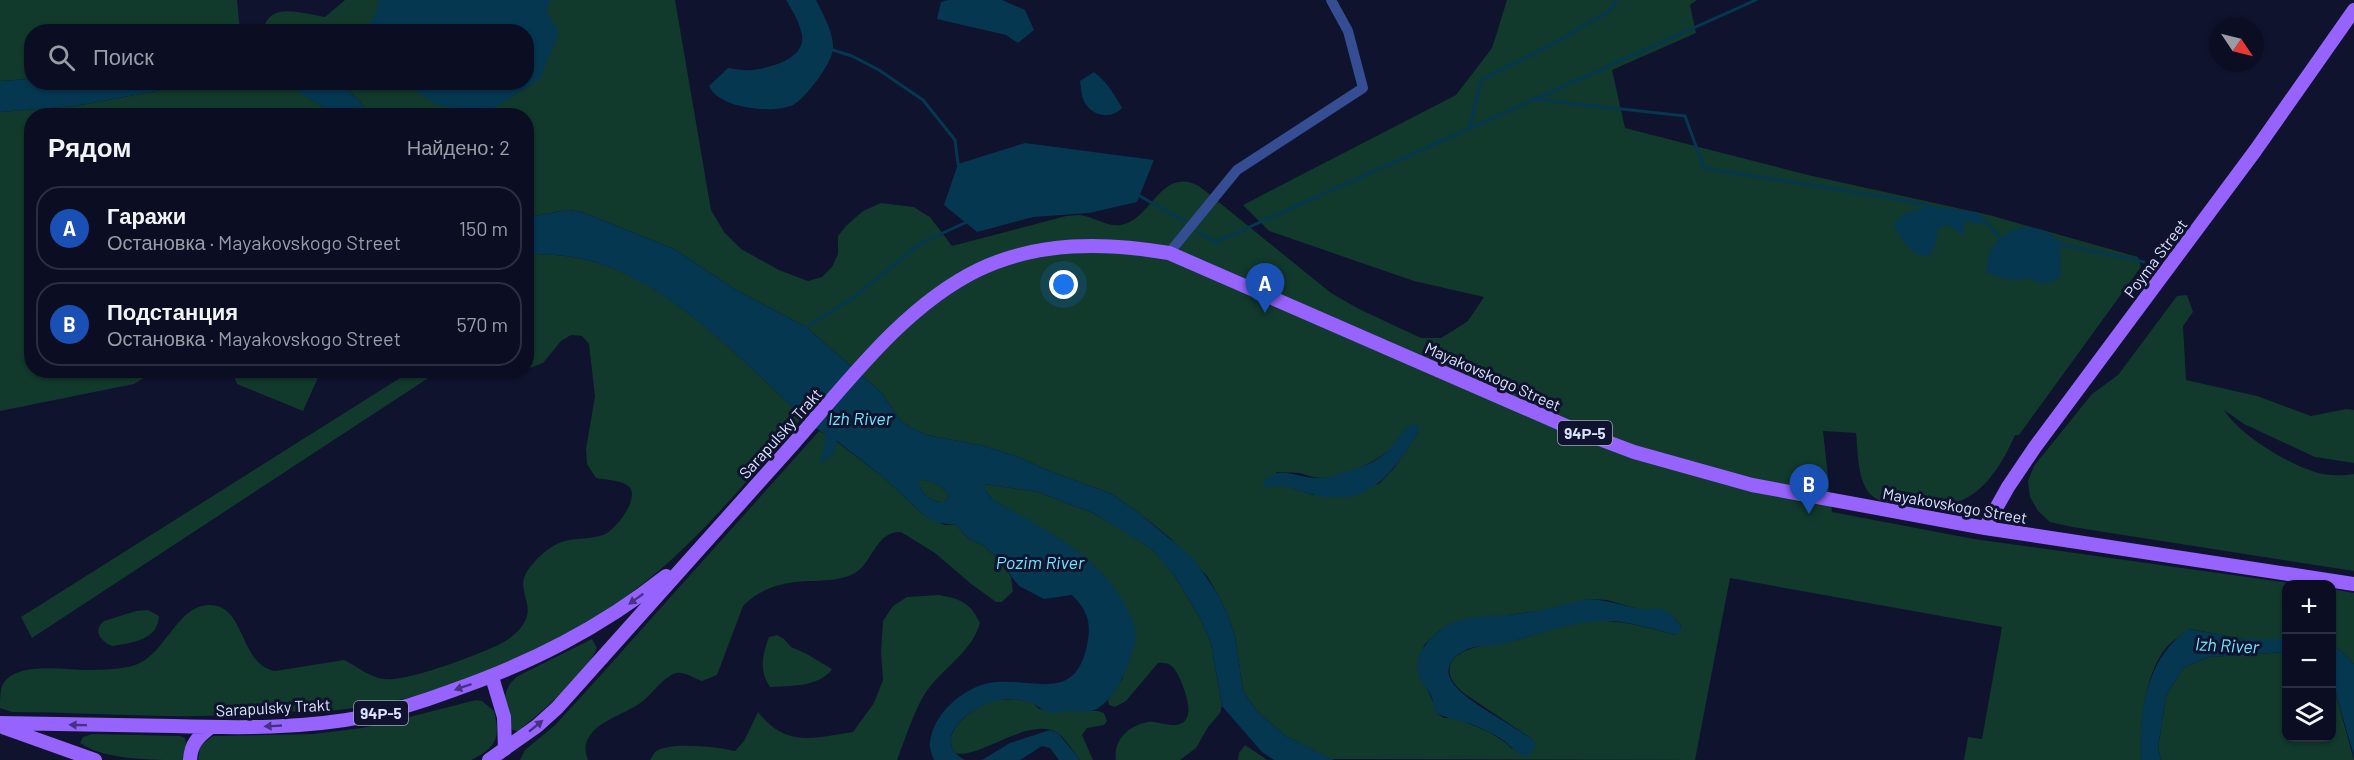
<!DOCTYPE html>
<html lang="ru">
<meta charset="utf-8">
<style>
:root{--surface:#0b0e22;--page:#191c2f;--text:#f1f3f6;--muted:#9a9ca5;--line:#2b2e40;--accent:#7c3aed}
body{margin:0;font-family:Barlow,sans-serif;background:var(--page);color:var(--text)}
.controls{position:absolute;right:18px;bottom:18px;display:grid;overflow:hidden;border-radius:12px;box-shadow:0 2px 4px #0004}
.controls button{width:54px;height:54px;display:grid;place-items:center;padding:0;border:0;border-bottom:2px solid var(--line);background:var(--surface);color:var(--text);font:30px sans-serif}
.compass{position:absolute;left:2210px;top:18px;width:54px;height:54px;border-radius:50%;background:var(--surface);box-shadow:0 2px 4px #0004;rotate:125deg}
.you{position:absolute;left:1064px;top:285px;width:21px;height:21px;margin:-15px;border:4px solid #fff;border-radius:50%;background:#1a73e8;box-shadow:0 0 0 9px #1a73e833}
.badge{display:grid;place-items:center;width:39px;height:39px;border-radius:50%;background:var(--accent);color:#fff;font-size:20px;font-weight:700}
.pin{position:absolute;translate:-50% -50px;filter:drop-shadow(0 2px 3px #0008)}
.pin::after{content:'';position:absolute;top:32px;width:21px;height:18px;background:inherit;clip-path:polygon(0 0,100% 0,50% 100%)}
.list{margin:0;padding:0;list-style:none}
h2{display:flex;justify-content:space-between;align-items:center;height:78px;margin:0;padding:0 24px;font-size:26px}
h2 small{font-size:20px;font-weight:400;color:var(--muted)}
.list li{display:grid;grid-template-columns:39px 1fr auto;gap:18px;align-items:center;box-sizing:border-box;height:84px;margin:0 12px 12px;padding:0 12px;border:2px solid var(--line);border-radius:24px}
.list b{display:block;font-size:22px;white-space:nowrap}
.list p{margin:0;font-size:20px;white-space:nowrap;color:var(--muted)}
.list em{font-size:20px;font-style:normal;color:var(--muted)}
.icon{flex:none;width:33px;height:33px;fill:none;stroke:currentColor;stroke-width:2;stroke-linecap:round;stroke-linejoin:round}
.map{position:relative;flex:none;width:2354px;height:760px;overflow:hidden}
.search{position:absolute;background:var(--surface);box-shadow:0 2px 4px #0004;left:24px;top:24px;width:510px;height:66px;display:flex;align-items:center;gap:15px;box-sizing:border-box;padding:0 21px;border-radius:24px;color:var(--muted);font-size:22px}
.panel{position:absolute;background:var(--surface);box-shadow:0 2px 4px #0004;left:24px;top:108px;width:510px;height:270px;border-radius:24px}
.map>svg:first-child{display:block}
.green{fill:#11392c;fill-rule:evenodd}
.water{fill:#053751;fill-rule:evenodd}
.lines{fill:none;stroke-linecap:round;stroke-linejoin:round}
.stream{stroke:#053751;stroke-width:3}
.minor{stroke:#354d92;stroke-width:10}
.major{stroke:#9763ff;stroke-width:14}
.oneway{fill:#453382}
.labels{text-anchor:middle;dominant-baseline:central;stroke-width:6;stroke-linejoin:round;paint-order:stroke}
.shield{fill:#0f132e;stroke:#9ea4c0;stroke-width:1.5}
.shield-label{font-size:15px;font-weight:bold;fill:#dce2ff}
.street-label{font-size:16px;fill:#dce2ff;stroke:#0f132e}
.water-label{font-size:18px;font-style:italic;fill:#6ae6ff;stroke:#0f132e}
</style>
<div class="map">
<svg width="2354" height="760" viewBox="0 0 2354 760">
<rect width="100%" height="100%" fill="#0f132e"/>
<path class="green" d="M 0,0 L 237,0 L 240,31 L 32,32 L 31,79 L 0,81 Z
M 345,0 L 675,0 L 711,210 L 724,232 L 741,249 L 779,270 L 808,281 L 822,277 L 832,267 L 838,254 L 838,236 L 846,226 L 863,211 L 881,203 L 914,207 L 923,213 L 930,217 L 952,246 L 1066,216 C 1070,216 1075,215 1080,215 C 1094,217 1107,227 1121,225 C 1152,220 1160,166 1199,186 L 1331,293 L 1359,309 L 1421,338 L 1441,338 L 1454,330 L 1468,321 L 1484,297 L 1414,281 L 1269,231 L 1243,205 L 1456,95 L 1492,48 L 1507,0 L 1697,0 L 1690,5 L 1696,33 L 1612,70 L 1625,128 L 1808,175 L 1989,215 L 2138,257 L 2141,267 L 2019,435 L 2015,435 C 2001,467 1980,501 1943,506 C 1933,507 1921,505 1911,504 C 1898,504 1881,504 1871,495 C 1857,481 1858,451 1856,433 L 1823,431 L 1832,512 L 1974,539 L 2297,584 L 2286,584 L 2286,639 L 2244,639 L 2190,629 C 2182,635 2173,640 2167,647 C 2144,672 2140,727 2141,760 L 1964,760 L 1968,737 L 1982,739 L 2002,627 L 1730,578 L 1695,760 L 1331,759 L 1284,735 L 1256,710 L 1243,691 L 1235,636 L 1228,615 L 1217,593 L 1207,576 L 1170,538 L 1139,513 L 1112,494 L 1047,470 L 1018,457 L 984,446 L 927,435 L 911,428 L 901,421 L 881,392 L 806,327 L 736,290 L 674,249 L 582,212 L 568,210 L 527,217 L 526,116 L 368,115 L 361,102 L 339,83 L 526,82 L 526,32 L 263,32 C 268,0 303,14 325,17 ZM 1416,424 L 1418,426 L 1418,433 L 1394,468 L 1379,484 L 1313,495 L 1283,485 L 1276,472 C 1283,473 1292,472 1299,473 C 1307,475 1313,478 1322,478 C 1342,478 1375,463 1390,449 C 1399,441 1402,427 1416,424 ZM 1588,599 L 1607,600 L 1645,611 L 1659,609 L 1676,619 L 1681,626 L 1675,635 C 1654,629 1629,622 1607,621 C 1577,618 1545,632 1517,640 C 1503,643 1489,643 1476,647 C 1446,655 1440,674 1465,694 L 1529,737 L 1512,749 L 1506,743 L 1491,733 L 1456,718 L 1444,718 L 1438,714 L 1427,688 L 1419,659 L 1425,644 L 1439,631 L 1457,622 L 1552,609 Z
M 281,82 L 324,107 L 330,115 L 32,116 L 32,370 L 155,371 L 134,384 L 0,411 L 0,112 L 75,106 L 167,89 L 197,87 L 223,83 Z
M 527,254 C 550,254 572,255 595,262 C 673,285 744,362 803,417 C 750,476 700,541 636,589 C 556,650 446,698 346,709 C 325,712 304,711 283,712 C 244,714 205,717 165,716 C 114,715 63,712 12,712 L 0,708 C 0,701 0,692 2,686 C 15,659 68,671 92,670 C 104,670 117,669 128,667 C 165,661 174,606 209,605 C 246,604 239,665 275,671 L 344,660 C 357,666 370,678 385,679 C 407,682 481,654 502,643 C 510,639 521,630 525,621 C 535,601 512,588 531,566 C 538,557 548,548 559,543 C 572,537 589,540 603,535 C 615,531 639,500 630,488 C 624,480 605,480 596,478 L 587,464 L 586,449 L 595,396 L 589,344 L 582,336 L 571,335 L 561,341 L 543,363 L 527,369 Z
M 2187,295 L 2193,312 L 2183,326 L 2186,380 L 2257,396 L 2311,416 L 2346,409 L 2354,410 L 2354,463 L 2315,457 L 2244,424 L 2224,410 C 2239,434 2285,462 2312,471 C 2325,476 2341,476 2354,474 L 2354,571 L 2072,527 L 2050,522 L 2038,511 L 2030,497 L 2028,481 L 2034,466 L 2092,394 L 2118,375 L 2177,296 Z
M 232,371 L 232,370 L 321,371 L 303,411 L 237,384 Z
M 411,371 L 439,371 L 32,638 L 21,617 Z
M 819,431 L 826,435 L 834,453 L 836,441 L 883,477 L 925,516 L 945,525 L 956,525 L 969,539 L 983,545 L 996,557 L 1011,577 L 1013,591 L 1002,602 L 996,602 L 970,583 L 935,553 L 901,532 C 876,531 873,562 855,573 C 843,580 828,580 815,581 C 787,581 763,586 743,606 L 717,675 L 702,681 C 694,678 684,671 676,673 C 663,677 653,693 643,701 C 627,714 600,719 589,737 C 584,745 585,752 588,760 L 520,760 L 525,750 L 555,725 L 590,687 Z
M 917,479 C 931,480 943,484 949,497 L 944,502 C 929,502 921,493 917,479 Z
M 985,484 L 1038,492 L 1093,513 L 1127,533 L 1152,549 L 1163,561 L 1175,576 L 1201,620 L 1211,643 L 1219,689 L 1222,706 L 1220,713 L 1208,727 L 1196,748 L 1180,760 L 1116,760 C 1113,740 1129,725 1148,722 C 1157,721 1167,726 1176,725 C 1200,722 1183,685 1177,673 C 1173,665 1167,662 1158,663 L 1126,701 L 1115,707 L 1109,705 L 1108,700 L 1123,678 L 1063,541 L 993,500 L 985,490 Z
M 2332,589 L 2354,593 L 2354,664 L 2340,650 L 2332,645 Z
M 939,595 C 960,599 970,602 980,623 C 972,651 946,666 929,688 C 915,706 906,738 897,760 L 650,760 C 651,759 654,753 655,752 C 668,741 719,747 735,751 L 744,741 L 758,712 C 786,748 813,738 853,732 L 874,703 L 883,680 L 881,652 L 883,621 L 893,606 L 907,597 Z
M 148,610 L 159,616 C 158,640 132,643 112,646 C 101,641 92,631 104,621 L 136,611 Z
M 777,635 L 784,639 L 791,647 L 805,653 L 832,669 C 820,687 789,686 770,687 C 759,671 762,655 769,637 Z
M 592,639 L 597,648 C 585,677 542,711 518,731 L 512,730 C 504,710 499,690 518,676 Z
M 2286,652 L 2286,738 L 2332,738 L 2332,680 L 2354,760 L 2161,760 L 2158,748 L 2166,696 L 2183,668 L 2209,657 Z
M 1015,699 L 1032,702 L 1039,709 L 1098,711 L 1104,713 L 1107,721 L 1104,725 L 1087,728 L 1082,735 L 1093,760 L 1080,760 C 1073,752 1065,737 1056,732 C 1027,717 978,760 955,753 C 939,731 974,707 993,701 C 1000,699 1008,700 1015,699 Z
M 476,700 L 482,701 L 494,711 C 501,738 496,748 471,760 L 198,760 L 200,746 L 213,736 L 313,734 L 362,728 L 390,722 Z
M 92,734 L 180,736 L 185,738 L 187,746 L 184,760 C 152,760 104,760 80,743 L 83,737 Z
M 1245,745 L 1267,760 L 1238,760 L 1239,753 Z"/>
<path class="water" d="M 378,0 L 551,0 L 546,11 L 559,33 L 540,79 L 494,108 L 463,111 L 434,103 L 403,83 L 526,82 L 526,32 L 366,31 L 377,11 Z
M 786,0 L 816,0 C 823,14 834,33 833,49 C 832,63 806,98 793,105 C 773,114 719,109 709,86 L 728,68 C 736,69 745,71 752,70 C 770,68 806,59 802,35 C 800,23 792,10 786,0 Z
M 949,0 L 1002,0 L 1025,10 L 1034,30 L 1018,43 L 1006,35 L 937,19 L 941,2 Z
M 1094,72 C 1107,82 1114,94 1122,108 C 1108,122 1087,114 1082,96 C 1081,91 1081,86 1080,81 Z
M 31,79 L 32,82 L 223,83 L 197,87 L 167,89 L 75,106 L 0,112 L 0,81 Z
M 281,83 L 339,83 L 361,102 L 368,115 L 330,115 L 324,107 Z
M 1025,143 L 1154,160 L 1137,202 L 1089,213 L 1033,217 L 977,232 L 944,205 L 958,164 Z
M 1930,206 L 1977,212 L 1986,220 L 1979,224 L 1967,221 L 1964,226 L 1964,236 L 1948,225 L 1942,226 L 1937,231 C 1938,240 1935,252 1926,257 C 1911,254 1901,240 1894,226 C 1900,209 1916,212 1930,206 Z
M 568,210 L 582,212 L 674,249 L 736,290 L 806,327 L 881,392 L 901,421 L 911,428 L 927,435 L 984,446 L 1018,457 L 1047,470 L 1112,494 L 1139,513 L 1194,559 L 1217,593 L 1228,615 L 1235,636 L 1243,691 L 1256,710 L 1284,735 L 1334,760 L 1274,760 L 1262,752 L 1222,706 L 1211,643 L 1201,620 L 1175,576 L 1152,549 L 1093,513 L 1038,492 L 985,484 L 985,490 L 993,500 C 1043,528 1103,556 1128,611 C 1132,618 1136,628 1136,637 C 1135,646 1130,659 1127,668 C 1121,682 1112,700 1098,708 C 1090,713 1081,711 1072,711 C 1064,711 1056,713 1049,712 C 1041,710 1036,704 1029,702 C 1006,695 983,702 965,717 C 959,722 951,731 951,739 C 950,750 956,755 965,760 L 934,760 C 932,755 929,747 930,742 C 933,714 963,688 989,683 C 1030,675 1077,708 1088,640 C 1091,620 1086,609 1072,595 L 1044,599 L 1019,586 L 996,557 L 983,545 L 969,539 L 956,525 L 934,522 L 925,516 L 883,477 L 837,441 L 834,453 L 820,465 L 826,435 L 810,424 C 750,368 676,287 595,262 C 572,255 550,254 527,254 L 527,217 ZM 918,480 C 931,480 943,484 949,497 L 944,502 C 929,502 921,493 918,480 Z
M 2027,227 L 2045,231 L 2060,241 L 2061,275 L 2055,281 L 2040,284 L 2031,278 L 2010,280 L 1987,273 C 1984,248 2003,230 2027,227 Z
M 1416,423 L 1418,426 L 1418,433 C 1391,474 1371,507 1315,495 C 1292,490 1291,484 1264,487 L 1263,482 C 1280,465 1293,476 1314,478 C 1324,479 1332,476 1341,473 C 1356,469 1371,465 1383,455 C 1395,446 1401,427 1416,423 Z
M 1588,599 C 1608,600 1620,605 1640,609 C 1646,611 1652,608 1659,609 C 1669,611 1681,621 1682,631 L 1675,635 C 1655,629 1624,620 1604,621 C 1569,621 1536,636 1502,644 C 1488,647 1474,644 1462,652 C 1453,657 1445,667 1450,678 C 1459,700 1516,725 1536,743 L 1533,751 L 1526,757 C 1516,753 1512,747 1504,741 C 1494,733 1482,729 1471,724 C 1463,721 1441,717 1437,713 C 1433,708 1434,702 1431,696 C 1429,689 1422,684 1419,677 C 1411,653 1436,629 1457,621 C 1475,615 1497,616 1516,614 C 1541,611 1564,604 1588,599 Z
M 2189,629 L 2244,639 L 2286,639 L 2286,652 L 2209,657 L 2183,668 L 2166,696 L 2158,748 L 2161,760 L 2141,760 C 2139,712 2146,657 2189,629 Z
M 2332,645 L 2340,650 L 2354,664 L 2354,756 L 2332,680 Z
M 1050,730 L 1058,733 L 1080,760 L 1059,760 L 1050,748 L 1042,746 L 1020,760 L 982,760 L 1010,743 Z"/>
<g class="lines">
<path class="stream" d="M 833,50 L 852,56 L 879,70 L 923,100 L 955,140 L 958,164
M 1532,99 L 1685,116 L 1704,168 L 1898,199 L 1933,207
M 1470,127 L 1481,80 L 1549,46 L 1608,12 L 1617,0
M 1138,195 L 1184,221
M 1983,219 L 2000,238 L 2004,238
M 1198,232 L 1216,242 L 1756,0
M 2059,244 L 2144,262
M 806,327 L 850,300 L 921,243 L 969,221"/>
<path class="minor" d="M 1169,253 L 1237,170 L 1363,88 L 1348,31 L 1331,0"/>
<path class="major" d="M 1985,528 L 2008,487 L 2035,447 L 2255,151 L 2354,10
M 492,677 L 504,717 L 505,749
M 0,723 C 58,724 115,725 173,726 C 238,728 304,729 368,716 C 396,710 424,701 451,691 C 531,663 600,628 666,576
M 5,728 L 95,760
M 190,760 C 191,743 198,737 211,727
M 489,760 L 537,726 L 557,708 C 636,620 715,531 794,443 C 847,383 904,306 978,270 C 1038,241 1105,242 1169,253 L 1573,429 L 1634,452 L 1752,485 L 1985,528 L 2354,584"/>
</g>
<defs><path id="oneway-solid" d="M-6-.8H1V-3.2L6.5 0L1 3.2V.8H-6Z" transform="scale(1.5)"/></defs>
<g class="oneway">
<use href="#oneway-solid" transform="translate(636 599) rotate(144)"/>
<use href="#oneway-solid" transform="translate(463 687) rotate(161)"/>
<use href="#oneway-solid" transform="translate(78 725) rotate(-179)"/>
<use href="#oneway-solid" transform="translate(273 726) rotate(177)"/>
<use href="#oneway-solid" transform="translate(536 726) rotate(-39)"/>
</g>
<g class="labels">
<g class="shield">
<rect x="1558" y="421" width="54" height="24" rx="4.5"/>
<rect x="354" y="701" width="54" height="24" rx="4.5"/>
</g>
<g class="shield-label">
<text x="1585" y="433">94Р-5</text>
<text x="381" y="713">94Р-5</text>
</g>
<g class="street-label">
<text transform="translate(2155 258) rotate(-53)">Poyma Street</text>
<text transform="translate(1493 376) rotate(24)">Mayakovskogo Street</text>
<text transform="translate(780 433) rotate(-48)">Sarapulsky Trakt</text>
<text transform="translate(1955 505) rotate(10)">Mayakovskogo Street</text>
<text transform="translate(273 707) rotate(-3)">Sarapulsky Trakt</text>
</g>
<g class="water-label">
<text x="860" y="418">Izh River</text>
<text x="1040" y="562">Pozim River</text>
<text transform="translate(2227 645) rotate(3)">Izh River</text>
</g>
</g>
</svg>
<div class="controls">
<button>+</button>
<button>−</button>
<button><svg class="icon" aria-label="layers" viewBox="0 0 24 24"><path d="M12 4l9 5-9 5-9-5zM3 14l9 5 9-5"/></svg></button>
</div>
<svg class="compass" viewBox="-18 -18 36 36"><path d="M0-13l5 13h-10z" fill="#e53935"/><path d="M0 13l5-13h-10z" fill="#9a9ca5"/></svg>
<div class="you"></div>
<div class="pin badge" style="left:1265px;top:313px;background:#1a4fb4">A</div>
<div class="pin badge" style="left:1809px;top:514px;background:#1a4fb4">B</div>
<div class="search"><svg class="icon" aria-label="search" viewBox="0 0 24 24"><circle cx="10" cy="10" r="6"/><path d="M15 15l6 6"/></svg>Поиск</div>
<section class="panel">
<h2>Рядом<small>Найдено: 2</small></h2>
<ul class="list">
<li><span class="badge" style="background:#1a4fb4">A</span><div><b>Гаражи</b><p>Остановка · Mayakovskogo Street</p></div><em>150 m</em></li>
<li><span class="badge" style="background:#1a4fb4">B</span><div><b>Подстанция</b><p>Остановка · Mayakovskogo Street</p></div><em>570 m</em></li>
</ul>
</section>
</div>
